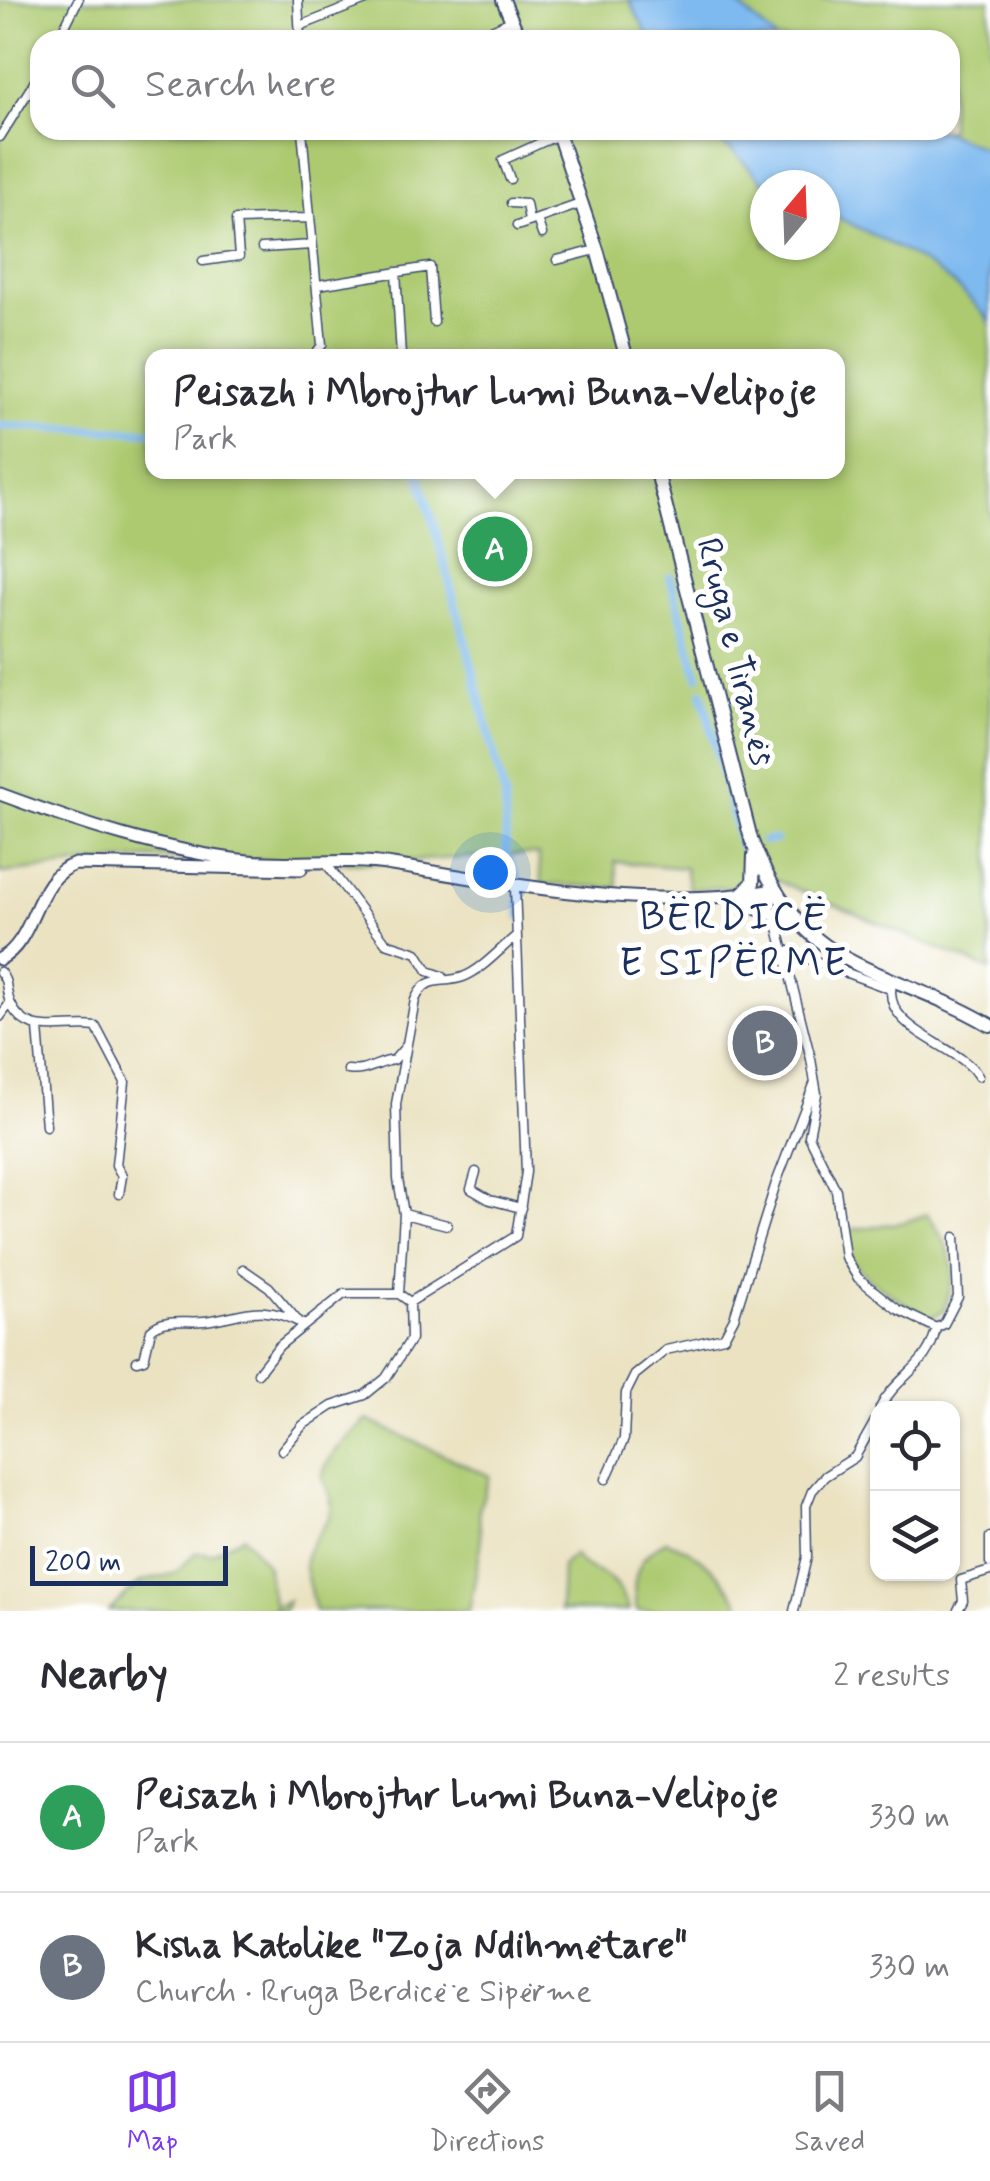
<!DOCTYPE html>
<meta charset="utf-8">
<style>
:root{--surface:#fff;--page:#f7f7f7;--text:#2b2b33;--muted:#7c7c81;--line:#e1e1e2;--accent:#7c3aed}
body{margin:0;font-family:Mynerve,sans-serif;background:var(--page);color:var(--text)}
.controls{position:absolute;right:30px;bottom:30px;display:grid;overflow:hidden;border-radius:20px;box-shadow:0 2px 8px #0004}
.controls button{width:90px;height:90px;display:grid;place-items:center;padding:0;border:0;border-bottom:2px solid var(--line);background:var(--surface);color:var(--text);font:50px sans-serif}
.compass{position:absolute;left:750px;top:170px;width:90px;height:90px;border-radius:50%;background:var(--surface);box-shadow:0 2px 8px #0004;rotate:19deg}
.scale{position:absolute;left:30px;bottom:25px;width:198px;box-sizing:border-box;padding-left:10px;border:5px solid #1b2f5e;border-top:0;font-size:28px;line-height:35px;white-space:nowrap;color:#1b2f5e;-webkit-text-stroke:8px #fff;paint-order:stroke}
.you{position:absolute;left:490px;top:872px;width:35px;height:35px;margin:-25px;border:8px solid #fff;border-radius:50%;background:#1a73e8;box-shadow:0 0 0 15px #1a73e833}
.badge{display:grid;place-items:center;width:65px;height:65px;border-radius:50%;background:var(--accent);color:#fff;font-size:32px;font-weight:700}
.pin{position:absolute;translate:-50% -50%;border:5px solid #fff;box-shadow:0 2px 10px #0006}
.popup{position:absolute;left:145px;top:349px;width:700px;height:130px;box-sizing:border-box;display:grid;place-content:center;border-radius:20px;background:var(--surface);filter:drop-shadow(0 2px 8px #0005);font-size:32px;white-space:nowrap;color:var(--muted)}
.popup b{font-size:38px;color:var(--text)}
.popup::after{content:'';position:absolute;left:50%;top:100%;margin-left:-20px;border:20px solid transparent;border-top-color:var(--surface)}
.list{margin:0;padding:0;list-style:none}
h2{display:flex;justify-content:space-between;align-items:center;height:130px;margin:0;padding:0 40px;font-size:42px}
h2 small{font-size:32px;font-weight:400;color:var(--muted)}
.list li{display:grid;grid-template-columns:65px 1fr auto;gap:30px;align-items:center;box-sizing:border-box;height:150px;padding:0 40px;border-top:2px solid var(--line)}
.list b{display:block;font-size:38px;white-space:nowrap}
.list p{margin:0;font-size:32px;white-space:nowrap;color:var(--muted)}
.list em{font-size:32px;font-style:normal;color:var(--muted)}
.icon{flex:none;width:55px;height:55px;fill:none;stroke:currentColor;stroke-width:2;stroke-linecap:round;stroke-linejoin:round}
.map{position:relative;flex:none;width:990px;height:1611px;overflow:hidden}
.search{position:absolute;background:var(--surface);box-shadow:0 2px 8px #0004;left:30px;right:30px;top:30px;height:110px;display:flex;align-items:center;gap:25px;box-sizing:border-box;padding:0 35px;border-radius:30px;color:var(--muted);font-size:38px}
.sheet{height:430px;background:var(--surface)}
nav{display:flex;justify-content:space-around;align-items:center;box-sizing:border-box;height:140px;border-top:2px solid var(--line);background:var(--surface);font-size:28px;color:var(--muted)}
nav a{display:grid;justify-items:center;gap:5px}
nav .on{color:var(--accent)}
.map>svg:first-child{display:block}
.green{fill:#adca71;stroke:#647c68;stroke-width:2.5;fill-rule:evenodd}
.water{fill:#7eb9ef;stroke:#4c74a6;stroke-width:2.5}
.lines{fill:none;stroke-linecap:round;stroke-linejoin:round}
.canal{stroke:#7eb9ef;stroke-width:8}
.street-casing{stroke:#3a4a6d;stroke-width:11}
.secondary-casing{stroke:#3a4a6d;stroke-width:15}
.primary-casing{stroke:#3a4a6d;stroke-width:16}
.street{stroke:#fff;stroke-width:8}
.secondary{stroke:#fff;stroke-width:11}
.primary{stroke:#fff;stroke-width:12}
.labels{text-anchor:middle;dominant-baseline:central;stroke-width:10;stroke-linejoin:round;paint-order:stroke}
.street-label{font-size:35px;fill:#1b2f5e;stroke:#fff}
.quarter-label{font-size:40px;letter-spacing:2.5px;fill:#1b2f5e;stroke:#fff}
</style>
<div class="map">
<svg width="990" height="1611" viewBox="0 0 990 1611">
<rect width="100%" height="100%" fill="#fff"/>
<filter id="ink" filterUnits="userSpaceOnUse"><feTurbulence type="fractalNoise" baseFrequency=".01" numOctaves="2"/><feDisplacementMap in="SourceGraphic" scale="20" xChannelSelector="R" yChannelSelector="G"/><feConvolveMatrix kernelMatrix="1 2 1 2 8 2 1 2 1" color-interpolation-filters="sRGB"/></filter>
<filter id="wash" filterUnits="userSpaceOnUse"><feTurbulence type="fractalNoise" baseFrequency=".0048" numOctaves="4" result="noise"/><feDisplacementMap in="SourceGraphic" scale="40" xChannelSelector="R" yChannelSelector="G"/><feGaussianBlur stdDeviation="2.25" result="paint"/><feColorMatrix in="noise" values="0 0 0 0 0 0 0 0 0 0 0 0 0 0 0 0 0 1.4 0 .05"/><feComposite in="paint" operator="in"/></filter>
<g filter="url(#wash)">
<rect width="100%" height="100%" fill="#eae2c1"/>
<path class="green" d="M 0,0 L 990,0 L 990,970 L 761,874 L 748,873 L 743,887 L 689,889 L 685,868 L 615,862 L 618,888 L 542,884 L 538,855 L 527,854 L 371,863 L 148,858 L 0,873 ZM 40,40 L 950,40 L 950,130 L 40,130 ZM 765,185 L 825,185 L 825,245 L 765,245 ZM 152,356 L 838,356 L 838,472 L 152,472 Z
M 927,1214 C 953,1252 960,1264 944,1311 L 928,1319 L 870,1280 L 850,1259 L 850,1230 L 905,1222 Z
M 367,1420 L 490,1476 L 479,1509 L 481,1546 L 469,1611 L 315,1611 L 304,1564 C 312,1523 348,1524 322,1478 C 327,1453 349,1438 367,1420 Z
M 243,1536 L 266,1564 L 274,1607 L 288,1601 L 284,1611 L 109,1611 L 140,1582 L 176,1573 L 195,1553 L 212,1553 Z
M 666,1541 C 700,1551 728,1579 743,1611 L 637,1611 C 630,1581 637,1555 666,1541 Z
M 574,1555 C 590,1580 610,1560 629,1611 L 560,1611 L 562,1566 Z"/>
<path class="water" d="M 629,0 L 733,0 L 777,40 L 650,40 Z
M 698,130 L 941,130 L 990,151 L 990,322 C 949,267 885,242 825,211 L 825,185 L 766,185 L 732,150 Z"/>
<g class="lines">
<path class="canal" d="M 0,426 L 152,432
M 419,472 L 429,509
M 431,514 L 475,677
M 670,577 L 698,677
M 476,682 L 505,798 L 506,853 L 520,887 L 521,916
M 702,692 L 741,847
M 764,841 L 775,840"/>
</g>
</g>
<g filter="url(#ink)">
<g class="lines">
<defs>
<path id="street" d="M 298,0 L 300,40
M 300,26 L 366,0
M 58,40 L 78,0
M 449,40 L 463,34 L 466,40
M 470,40 L 511,21
M 302,130 L 322,345 L 314,356
M 453,130 L 454,130
M 0,137 L 40,73
M 510,179 L 503,160 L 558,135
M 511,203 L 526,204 L 529,221
M 537,219 L 542,234
M 517,226 L 583,203
M 262,248 L 312,245
M 557,260 L 596,250
M 203,261 L 239,256 L 236,220 L 309,218
M 396,272 L 401,356
M 318,285 L 430,267 L 434,322
M 325,862 L 386,943 L 417,953 L 428,971 L 442,976
M 775,916 L 811,1059 L 817,1094 L 809,1136 L 836,1190 L 845,1257 L 858,1278 L 897,1309 L 936,1328 L 944,1324 L 958,1297 L 955,1237
M 783,949 L 890,989
M 0,972 C 9,982 5,990 10,1002 C 26,1041 65,1022 96,1027 L 125,1082 L 116,1165 L 122,1176 L 119,1194
M 893,980 C 877,1030 960,1044 978,1076
M 0,1017 L 10,1003
M 38,1028 L 46,1126
M 348,1070 C 366,1073 377,1062 394,1060 L 406,1046
M 476,1172 L 471,1189 L 490,1200 L 521,1208
M 404,1214 L 447,1225
M 243,1269 L 269,1287 L 297,1320
M 399,1294 L 404,1214 L 398,1179 L 396,1104 L 415,1000 C 427,973 441,985 463,977 C 482,970 501,948 516,936
M 137,1361 L 144,1359 L 151,1330 C 164,1317 186,1323 204,1321 C 245,1316 258,1301 303,1324
M 258,1373 L 279,1346 L 344,1294 L 399,1294 L 410,1302 L 516,1236 L 526,1172 L 515,887
M 880,1408 C 896,1376 930,1366 936,1328
M 282,1450 L 303,1425 L 332,1406 L 365,1395 L 386,1378 L 411,1339 L 410,1302
M 606,1479 L 624,1439 L 626,1393 L 635,1375 L 666,1350 L 724,1337 L 734,1318 L 776,1183 L 815,1082
M 990,1537 L 990,1563
M 958,1610 L 963,1601 L 961,1580 L 990,1571
M 794,1611 L 807,1557 L 806,1506 L 812,1491 L 825,1476 L 855,1457 L 878,1416"/>
<path id="secondary" d="M 0,794 C 81,824 163,851 248,861 C 296,866 344,857 392,865 C 517,885 648,912 775,890
M 744,903 L 778,895
M 0,959 C 37,940 33,878 75,864 L 301,869"/>
<path id="primary" d="M 503,0 L 520,40
M 557,130 L 598,253 L 626,356
M 657,472 L 751,839 C 804,978 879,961 990,1025
M 738,897 L 753,883 L 754,856
M 741,903 L 791,920"/>
</defs>
<use href="#street" class="street-casing"/>
<use href="#secondary" class="secondary-casing"/>
<use href="#primary" class="primary-casing"/>
<use href="#street" class="street"/>
<use href="#secondary" class="secondary"/>
<use href="#primary" class="primary"/>
</g>
</g>
<g class="labels">
<g class="street-label">
<text transform="translate(735 652) rotate(76)">Rruga e Tiranës</text>
</g>
<g class="quarter-label">
<text x="734" y="918">BËRDICË<tspan x="734" dy="46">E SIPËRME</tspan></text>
</g>
</g>
</svg>
<div class="controls">
<button><svg class="icon" aria-label="locate" viewBox="0 0 24 24"><circle cx="12" cy="12" r="6"/><path d="M12 2v4M12 18v4M2 12h4M18 12h4"/></svg></button>
<button><svg class="icon" aria-label="layers" viewBox="0 0 24 24"><path d="M12 4l9 5-9 5-9-5zM3 14l9 5 9-5"/></svg></button>
</div>
<svg class="compass" viewBox="-18 -18 36 36"><path d="M0-13l5 13h-10z" fill="#e53935"/><path d="M0 13l5-13h-10z" fill="#7c7c81"/></svg>
<div class="scale">200 m</div>
<div class="you"></div>
<div class="pin badge" style="left:495px;top:549px;background:#2e9e5b">A</div>
<div class="popup"><b>Peisazh i Mbrojtur Lumi Buna-Velipoje</b>Park</div>
<div class="pin badge" style="left:765px;top:1043px;background:#6b7280">B</div>
<div class="search"><svg class="icon" aria-label="search" viewBox="0 0 24 24"><circle cx="10" cy="10" r="6"/><path d="M15 15l6 6"/></svg>Search here</div>
</div>
<section class="sheet">
<h2>Nearby<small>2 results</small></h2>
<ul class="list">
<li><span class="badge" style="background:#2e9e5b">A</span><div><b>Peisazh i Mbrojtur Lumi Buna-Velipoje</b><p>Park</p></div><em>330 m</em></li>
<li><span class="badge" style="background:#6b7280">B</span><div><b>Kisha Katolike &quot;Zoja Ndihmëtare&quot;</b><p>Church · Rruga Berdicë e Sipërme</p></div><em>330 m</em></li>
</ul>
</section>
<nav>
<a class="on"><svg class="icon" aria-label="map" viewBox="0 0 24 24"><path d="M3 6l6-2 6 2 6-2v14l-6 2-6-2-6 2zM9 4v14M15 6v14"/></svg>Map</a>
<a><svg class="icon" aria-label="directions" viewBox="0 0 24 24"><path d="M12 3l9 9-9 9-9-9zM9 14v-3h6M13 9l2 2-2 2"/></svg>Directions</a>
<a><svg class="icon" aria-label="saved" viewBox="0 0 24 24"><path d="M7 4h10v16l-5-4-5 4z"/></svg>Saved</a>
</nav>
